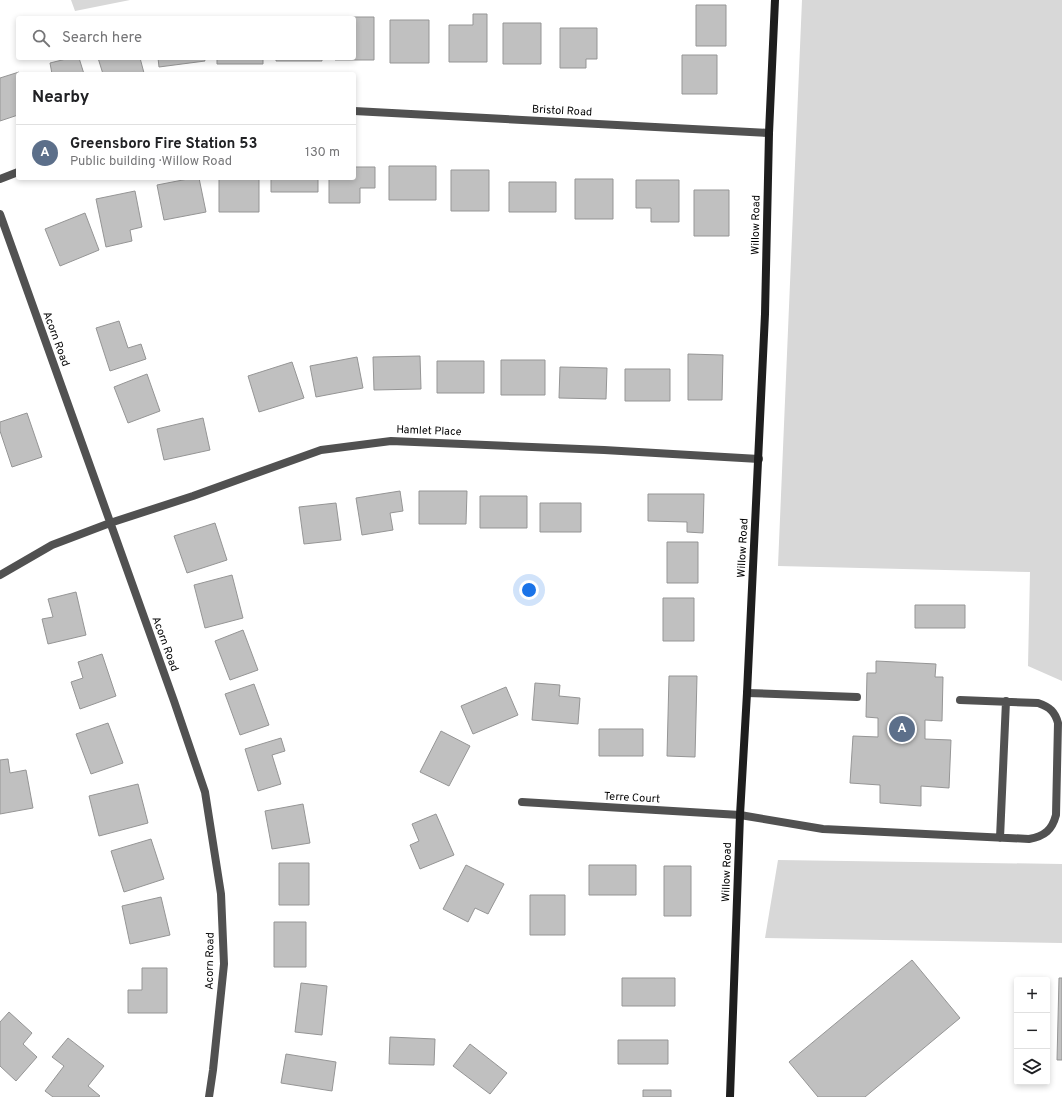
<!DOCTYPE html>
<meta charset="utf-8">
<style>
:root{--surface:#fff;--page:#f2f2f2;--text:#202124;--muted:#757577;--line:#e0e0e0;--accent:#000}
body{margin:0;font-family:Overpass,sans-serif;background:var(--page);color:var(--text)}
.controls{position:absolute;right:12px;bottom:12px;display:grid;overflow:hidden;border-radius:4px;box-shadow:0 2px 6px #0003}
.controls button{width:36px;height:36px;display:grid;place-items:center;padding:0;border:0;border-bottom:1px solid var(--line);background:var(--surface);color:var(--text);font:20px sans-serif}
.you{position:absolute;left:529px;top:590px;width:14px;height:14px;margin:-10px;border:3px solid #fff;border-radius:50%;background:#1a73e8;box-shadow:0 0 0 6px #1a73e833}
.badge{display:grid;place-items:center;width:26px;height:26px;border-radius:50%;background:var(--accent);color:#fff;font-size:13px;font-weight:700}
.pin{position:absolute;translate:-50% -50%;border:2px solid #fff;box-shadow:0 1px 4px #0006}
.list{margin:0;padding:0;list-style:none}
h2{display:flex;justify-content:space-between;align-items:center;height:52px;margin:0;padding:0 16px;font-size:17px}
h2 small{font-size:13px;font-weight:400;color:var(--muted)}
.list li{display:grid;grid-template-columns:26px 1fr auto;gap:12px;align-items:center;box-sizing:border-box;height:56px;padding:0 16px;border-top:1px solid var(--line)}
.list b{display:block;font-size:15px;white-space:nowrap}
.list p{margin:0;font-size:13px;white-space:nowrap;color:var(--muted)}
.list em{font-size:13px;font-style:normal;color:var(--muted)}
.icon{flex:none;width:22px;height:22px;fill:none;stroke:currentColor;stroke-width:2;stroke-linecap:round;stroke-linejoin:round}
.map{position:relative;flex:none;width:1062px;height:1097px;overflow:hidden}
.search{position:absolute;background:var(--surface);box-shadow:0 2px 6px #0003;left:16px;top:16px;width:340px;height:44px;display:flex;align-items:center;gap:10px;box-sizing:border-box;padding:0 14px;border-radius:4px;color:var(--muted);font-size:15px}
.panel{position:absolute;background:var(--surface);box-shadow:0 2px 6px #0003;left:16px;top:72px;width:340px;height:108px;border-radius:4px}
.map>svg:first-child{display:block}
.green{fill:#d8d8d8}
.building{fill:#c0c0c0;stroke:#959595}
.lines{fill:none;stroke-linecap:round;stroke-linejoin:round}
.lane{stroke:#515151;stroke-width:8}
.street{stroke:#515151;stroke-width:8}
.secondary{stroke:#1e1e1e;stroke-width:8}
.labels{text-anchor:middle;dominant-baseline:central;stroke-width:4;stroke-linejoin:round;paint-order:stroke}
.street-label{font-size:11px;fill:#000;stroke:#fff}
</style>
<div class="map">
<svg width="1062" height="1097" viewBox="0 0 1062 1097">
<rect width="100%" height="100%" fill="#fff"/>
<path class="green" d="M 71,0 L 130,0 L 75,11 Z
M 802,0 L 1062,0 L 1062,681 L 1028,666 L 1030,572 L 778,566 Z
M 778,860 L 1062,864 L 1062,943 L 765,938 Z"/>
<path class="building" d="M 696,5 L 726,5 L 726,46 L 696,46 Z
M 473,14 L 487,14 L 487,62 L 449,62 L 449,25 L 473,25 Z
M 347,17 L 374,17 L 374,60 L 335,60 L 335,58 L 354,58 L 354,18 Z
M 390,20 L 429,20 L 429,63 L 390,63 Z
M 503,23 L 541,23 L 541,64 L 503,64 Z
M 560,28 L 597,28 L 597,59 L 586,59 L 586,68 L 560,68 Z
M 682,55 L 717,55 L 717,94 L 682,94 Z
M 70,58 L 79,58 L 84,74 L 52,74 L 50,63 Z
M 98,58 L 140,58 L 144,73 L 140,74 L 103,74 Z
M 158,58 L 204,58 L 205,61 L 159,67 Z
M 217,58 L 263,58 L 263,64 L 217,64 Z
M 276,58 L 322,58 L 322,61 L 276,61 Z
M 19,72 L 18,115 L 0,121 L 0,78 Z
M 389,166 L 436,166 L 436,200 L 389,200 Z
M 354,167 L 375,167 L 375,188 L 360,188 L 360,203 L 329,203 L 329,178 L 354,178 Z
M 451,170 L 489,170 L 489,211 L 451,211 Z
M 193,178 L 199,178 L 206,212 L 164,220 L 157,185 Z
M 219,178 L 259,178 L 259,212 L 219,212 Z
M 271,178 L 318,178 L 318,192 L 271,192 Z
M 575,179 L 613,179 L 613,219 L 575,219 Z
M 636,180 L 679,180 L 679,222 L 651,222 L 651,208 L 636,208 Z
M 509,182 L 556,182 L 556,212 L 509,212 Z
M 694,190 L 729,190 L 729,236 L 694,236 Z
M 135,191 L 142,227 L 130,230 L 132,241 L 106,247 L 96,199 Z
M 85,213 L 99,250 L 60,266 L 45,229 Z
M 119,321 L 128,348 L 141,344 L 146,359 L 110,371 L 96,328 Z
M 688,354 L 723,355 L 722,400 L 688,400 Z
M 420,356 L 421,389 L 374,390 L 373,357 Z
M 357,357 L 363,388 L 316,397 L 310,366 Z
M 501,360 L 545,360 L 545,395 L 501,395 Z
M 437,361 L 484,361 L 484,393 L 437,393 Z
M 292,362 L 304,398 L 259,412 L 248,376 Z
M 560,367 L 607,368 L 606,399 L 559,398 Z
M 625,369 L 670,369 L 670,401 L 625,401 Z
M 147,374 L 160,411 L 128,423 L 114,387 Z
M 27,413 L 42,457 L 12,467 L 0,431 L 0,422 Z
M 203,418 L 210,450 L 164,460 L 157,429 Z
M 400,491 L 403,511 L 390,513 L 393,530 L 362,535 L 356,498 Z
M 419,491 L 467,491 L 466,524 L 419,524 Z
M 648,494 L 704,494 L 703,533 L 687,532 L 687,522 L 648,521 Z
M 480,496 L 527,496 L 527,528 L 480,528 Z
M 336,503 L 341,540 L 304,544 L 299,507 Z
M 540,503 L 581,503 L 581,532 L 540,532 Z
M 215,523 L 227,560 L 187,573 L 174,536 Z
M 667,542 L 698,542 L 698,583 L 667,583 Z
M 232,575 L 243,618 L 205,628 L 194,585 Z
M 76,592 L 86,635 L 48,644 L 42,619 L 53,617 L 48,599 Z
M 663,598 L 694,598 L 694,641 L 663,641 Z
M 915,605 L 965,605 L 965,628 L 915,628 Z
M 243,630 L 258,670 L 230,680 L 215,641 Z
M 102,654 L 116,696 L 80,709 L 71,682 L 83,678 L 78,662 Z
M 876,661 L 936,664 L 935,677 L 943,677 L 942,721 L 925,720 L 925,739 L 951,740 L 949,788 L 921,786 L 921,806 L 880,803 L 880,785 L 850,783 L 853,736 L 878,737 L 878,718 L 866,717 L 867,673 L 876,673 Z
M 669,676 L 697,676 L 695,757 L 667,756 Z
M 535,683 L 560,685 L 559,696 L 580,698 L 578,724 L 532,720 Z
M 254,684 L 269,725 L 240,735 L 225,694 Z
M 506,687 L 518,715 L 473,734 L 461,706 Z
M 108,723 L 123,763 L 91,774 L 76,734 Z
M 599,729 L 643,729 L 643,756 L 599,756 Z
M 441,731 L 470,746 L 449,786 L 420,772 Z
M 281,738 L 285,751 L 272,755 L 281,784 L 258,791 L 245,749 Z
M 8,759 L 10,773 L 26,770 L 33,808 L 0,814 L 0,760 Z
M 138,784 L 148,823 L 99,836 L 89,796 Z
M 303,804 L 310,843 L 272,849 L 265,811 Z
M 436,814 L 454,855 L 420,869 L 410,845 L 419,841 L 412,824 Z
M 151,839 L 164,879 L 124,892 L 111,851 Z
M 279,863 L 309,863 L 309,905 L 279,905 Z
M 466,865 L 504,884 L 488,914 L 475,908 L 468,922 L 443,909 Z
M 589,865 L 636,865 L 636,895 L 589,895 Z
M 664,866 L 691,866 L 691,916 L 664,916 Z
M 530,895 L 565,895 L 565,935 L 530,935 Z
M 161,897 L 170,935 L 130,944 L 122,906 Z
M 274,922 L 306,922 L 306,967 L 274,967 Z
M 912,960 L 960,1018 L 865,1097 L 818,1097 L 789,1062 Z
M 142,968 L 167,968 L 167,1013 L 128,1013 L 128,990 L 142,990 Z
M 622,978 L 675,978 L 675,1006 L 622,1006 Z
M 1059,978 L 1062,978 L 1062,1060 L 1057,1060 Z
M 301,983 L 327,986 L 322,1035 L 295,1032 Z
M 9,1012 L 32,1033 L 23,1044 L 37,1057 L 16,1081 L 0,1066 L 0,1022 Z
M 390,1037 L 435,1039 L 434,1065 L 389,1064 Z
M 68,1038 L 104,1066 L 88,1086 L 100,1096 L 98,1097 L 53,1097 L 45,1091 L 64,1066 L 52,1057 Z
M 618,1040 L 668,1040 L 668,1064 L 618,1064 Z
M 470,1044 L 507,1073 L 490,1094 L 453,1066 Z
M 286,1054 L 336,1062 L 332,1091 L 281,1083 Z
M 643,1090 L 671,1090 L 671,1097 L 643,1097 Z"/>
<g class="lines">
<path class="lane" d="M 747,693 L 857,697
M 740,815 L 823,829 L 1029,839 C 1045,836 1052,830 1056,815 L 1058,723 C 1055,712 1050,707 1038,703 L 960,700
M 1000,838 L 1006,701"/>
<path class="street" d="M 354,111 L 769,133
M 0,179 L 18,172
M 0,214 L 174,701 L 205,792 L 221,894 L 224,964 L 213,1070 L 209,1097
M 0,575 L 52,545 L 110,523 L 193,496 L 321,450 L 391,441 L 604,450 L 759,459
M 522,802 L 740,815"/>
<path class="secondary" d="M 730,1097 L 740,815 L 747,693 L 765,314 L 769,133 L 775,0"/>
</g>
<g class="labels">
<g class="street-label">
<text transform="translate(562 111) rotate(3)">Bristol Road</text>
<text transform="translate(756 225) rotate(-89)">Willow Road</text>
<text transform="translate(56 339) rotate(70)">Acorn Road</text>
<text transform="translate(429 431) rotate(2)">Hamlet Place</text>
<text transform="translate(743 548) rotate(-87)">Willow Road</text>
<text transform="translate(165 644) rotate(70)">Acorn Road</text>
<text transform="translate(632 798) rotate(3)">Terre Court</text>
<text transform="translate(727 872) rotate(-88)">Willow Road</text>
<text transform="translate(210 961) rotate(-89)">Acorn Road</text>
</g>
</g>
</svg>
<div class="controls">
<button>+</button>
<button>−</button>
<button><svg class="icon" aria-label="layers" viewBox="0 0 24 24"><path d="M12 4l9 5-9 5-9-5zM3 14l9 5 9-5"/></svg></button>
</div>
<div class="you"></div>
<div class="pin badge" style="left:902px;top:729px;background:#5c6f8a">A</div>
<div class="search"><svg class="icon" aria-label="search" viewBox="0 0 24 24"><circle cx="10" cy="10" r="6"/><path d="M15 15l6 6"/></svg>Search here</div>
<section class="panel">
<h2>Nearby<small></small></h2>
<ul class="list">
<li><span class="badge" style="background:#5c6f8a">A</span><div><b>Greensboro Fire Station 53</b><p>Public building · Willow Road</p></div><em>130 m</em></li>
</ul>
</section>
</div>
